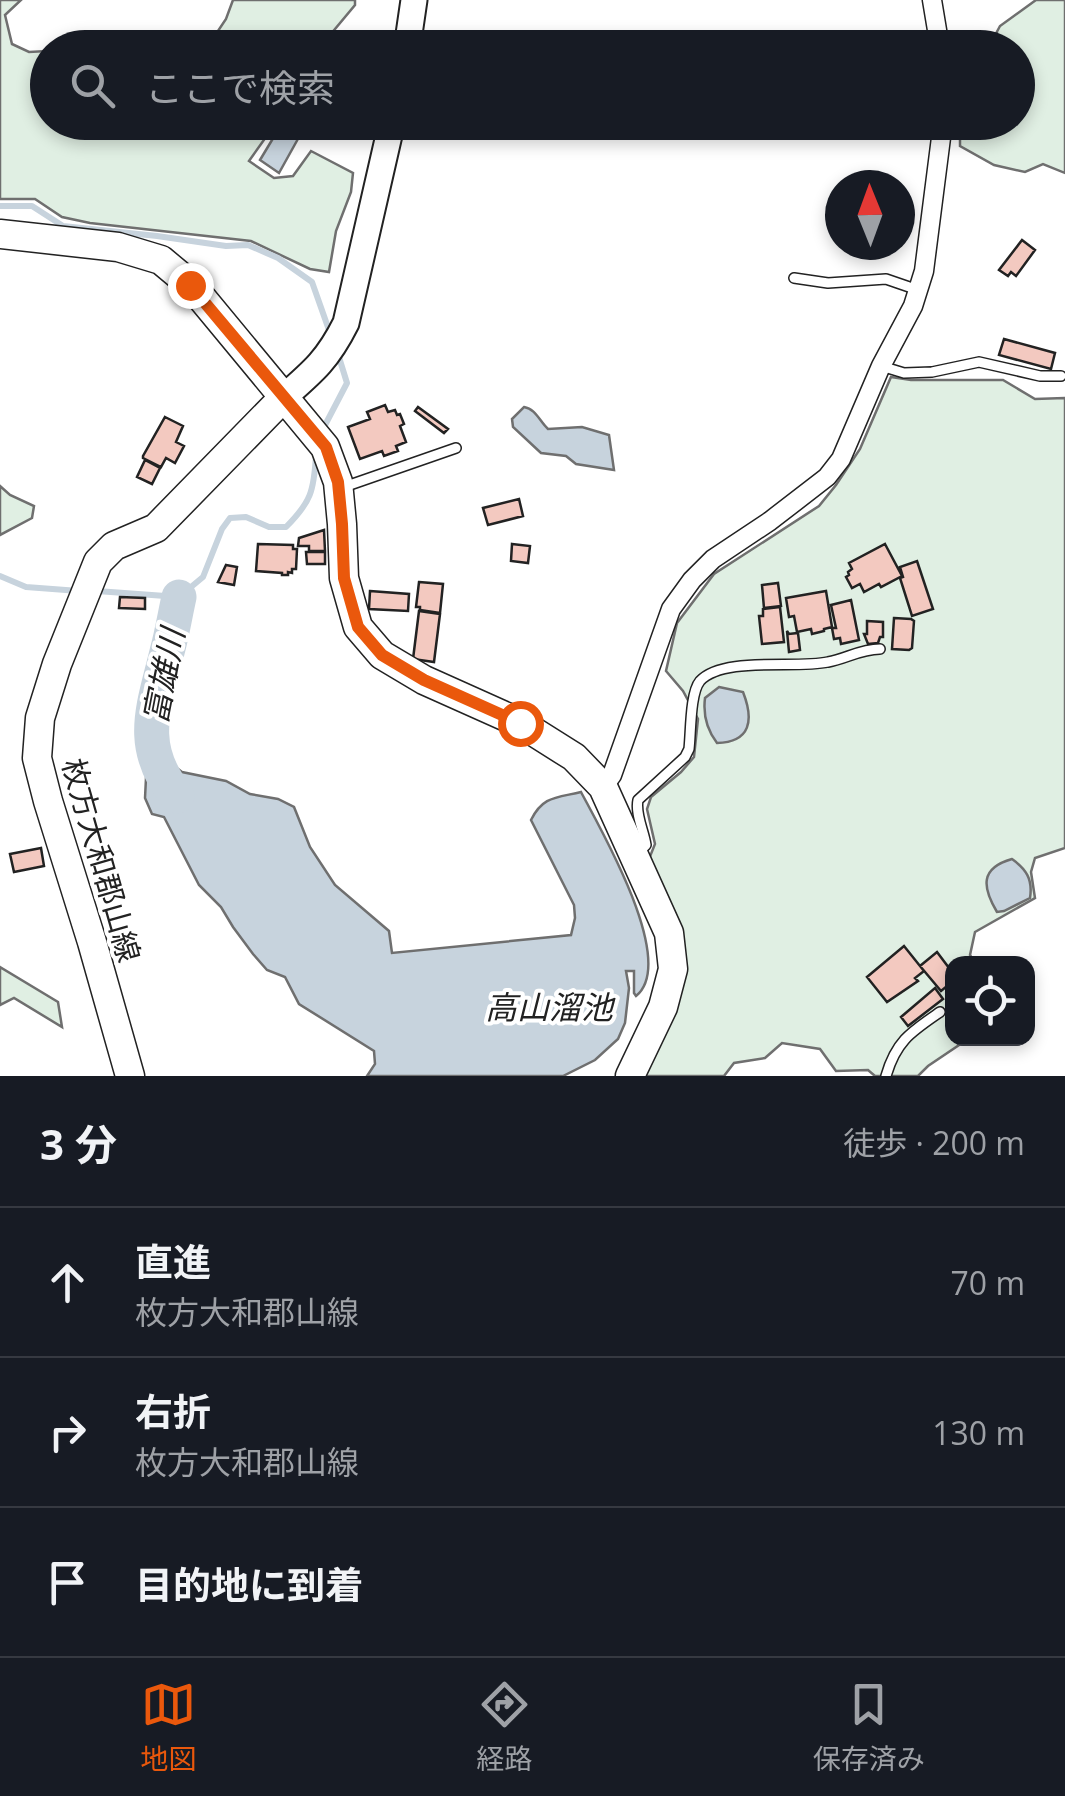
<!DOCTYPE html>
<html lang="ja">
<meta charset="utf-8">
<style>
:root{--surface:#171b24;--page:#242831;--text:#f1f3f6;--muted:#9ea1a6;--line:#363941;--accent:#ea580c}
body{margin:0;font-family:"Open Sans","Noto Sans JP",sans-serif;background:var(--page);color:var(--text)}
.controls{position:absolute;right:30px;bottom:30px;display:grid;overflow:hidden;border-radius:20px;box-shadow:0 5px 15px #0003}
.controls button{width:90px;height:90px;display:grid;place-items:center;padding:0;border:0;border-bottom:2px solid var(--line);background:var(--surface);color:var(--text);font:50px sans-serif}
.compass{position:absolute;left:825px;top:170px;width:90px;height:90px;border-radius:50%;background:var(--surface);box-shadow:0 5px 15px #0003;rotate:359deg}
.stop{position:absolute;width:30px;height:30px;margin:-22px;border:8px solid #ea580c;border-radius:50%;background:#fff}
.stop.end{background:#ea580c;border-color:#fff;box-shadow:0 2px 10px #0008}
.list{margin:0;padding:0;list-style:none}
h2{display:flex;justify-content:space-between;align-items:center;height:130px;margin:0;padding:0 40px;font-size:42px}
h2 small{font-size:32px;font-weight:400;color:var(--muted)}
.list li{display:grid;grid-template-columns:65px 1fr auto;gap:30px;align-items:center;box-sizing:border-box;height:150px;padding:0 40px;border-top:2px solid var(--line)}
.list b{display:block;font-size:38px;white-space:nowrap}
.list p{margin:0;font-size:32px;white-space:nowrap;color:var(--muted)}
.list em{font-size:32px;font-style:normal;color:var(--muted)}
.icon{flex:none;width:55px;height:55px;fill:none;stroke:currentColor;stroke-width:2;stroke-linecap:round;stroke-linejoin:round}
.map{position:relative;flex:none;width:1065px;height:1076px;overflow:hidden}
.search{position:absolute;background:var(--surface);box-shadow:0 5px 15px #0003;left:30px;right:30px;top:30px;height:110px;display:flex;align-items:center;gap:25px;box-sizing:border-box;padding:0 35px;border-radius:55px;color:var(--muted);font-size:38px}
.sheet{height:580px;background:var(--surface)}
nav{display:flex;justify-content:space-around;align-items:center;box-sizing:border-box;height:140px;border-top:2px solid var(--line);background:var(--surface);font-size:28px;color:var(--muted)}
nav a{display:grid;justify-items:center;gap:5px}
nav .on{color:var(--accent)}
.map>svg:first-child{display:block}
.green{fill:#e0efe3;stroke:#6f6f6f;stroke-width:2.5}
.water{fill:#c7d3dd;stroke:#6f6f6f;stroke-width:2.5}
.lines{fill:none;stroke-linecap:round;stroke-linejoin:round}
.stream{stroke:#c7d3dd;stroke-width:6}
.river{stroke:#c7d3dd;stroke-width:35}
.building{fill:#f3c9c0;stroke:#222;stroke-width:2.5}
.lane-casing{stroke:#222;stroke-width:12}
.street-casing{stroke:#222;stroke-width:21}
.secondary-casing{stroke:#222;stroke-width:29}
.primary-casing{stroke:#222;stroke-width:31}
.lane{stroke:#fff;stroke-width:9}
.street{stroke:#fff;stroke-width:18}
.secondary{stroke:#fff;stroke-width:25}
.primary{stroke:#fff;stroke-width:28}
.route{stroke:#ea580c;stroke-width:12}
.labels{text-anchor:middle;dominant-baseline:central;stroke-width:8;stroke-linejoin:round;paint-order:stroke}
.street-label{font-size:30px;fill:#222;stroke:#fff}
.water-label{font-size:32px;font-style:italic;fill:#222;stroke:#fff}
</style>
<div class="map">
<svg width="1065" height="1076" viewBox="0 0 1065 1076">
<rect width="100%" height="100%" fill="#fff"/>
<path class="green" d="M 0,0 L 21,0 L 5,15 L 12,44 L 29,52 L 47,51 L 48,122 L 276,123 L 249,161 L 274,178 L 293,176 L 311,151 L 353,173 L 351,192 L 336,231 L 329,272 L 310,269 L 251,241 L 90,223 L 62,217 L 35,199 L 0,199 Z
M 233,0 L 355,0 L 355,5 L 320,47 L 179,47 L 214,37 L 226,19 Z
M 1036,0 L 1065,0 L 1065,173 L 1043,164 L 1025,172 L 994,165 L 960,146 L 960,123 L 1018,122 L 1018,48 L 983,47 L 992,41 L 1000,26 Z
M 891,377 L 911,380 L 1003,380 L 1035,399 L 1065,398 L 1065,848 L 1035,858 L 1031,872 L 1035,898 L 975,932 L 970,955 L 975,963 L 952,964 L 952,1038 L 968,1039 L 928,1066 L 918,1076 L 875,1076 L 868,1070 L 836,1071 L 820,1049 L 782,1043 L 765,1058 L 734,1063 L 724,1076 L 641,1076 L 677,1002 L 649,859 L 655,844 L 647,809 L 651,797 L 681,772 L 694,757 L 698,719 L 683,691 L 666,671 L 677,623 L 714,574 L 819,506 L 836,485 L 860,449 Z
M 0,486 L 10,495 L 34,506 L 32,518 L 0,535 Z
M 0,967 L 58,1002 L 62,1027 L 14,998 L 0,1005 Z"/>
<path class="water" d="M 281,125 L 299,137 L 279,173 L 260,160 Z
M 524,407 C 536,409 540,422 548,429 L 582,427 L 609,435 L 614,470 L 576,464 L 566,456 L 541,453 L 513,427 L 512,419 Z
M 719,687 L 743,692 C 754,720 751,742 717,743 C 707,730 703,714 705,698 Z
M 164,751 L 169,762 L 182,772 L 226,781 L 250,794 L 278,799 L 294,807 L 310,847 L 335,885 L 389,931 L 392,953 L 571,935 L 575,918 L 574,905 L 531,820 C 543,796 556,798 581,792 C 601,830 678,962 636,996 L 634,993 L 634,971 L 626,971 L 629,988 L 625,1023 L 618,1039 L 595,1060 L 563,1076 L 367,1076 L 375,1064 L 374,1051 L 299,1004 L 285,977 L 267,970 L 253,954 L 233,927 L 221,907 L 199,885 L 164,817 L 152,814 L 145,798 L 147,758 Z
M 1012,859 C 1026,869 1033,879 1030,898 L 1004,911 L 997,912 C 982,887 980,868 1012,859 Z"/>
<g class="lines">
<path class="stream" d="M 0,206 L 32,206 L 63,226 L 157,236 L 226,246 L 248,245 L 278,258 L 312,282 L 330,333
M 323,429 L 347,383 L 338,354
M 0,576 L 26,587 L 79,591
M 97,591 L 179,597 L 203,577 L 222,529 L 230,518 L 246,517 L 269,527 L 286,527 C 311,502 314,491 316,455"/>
<path class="river" d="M 177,796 C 136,746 154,707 167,652 C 172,634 175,615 179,597"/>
</g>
<path class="building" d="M 1022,240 L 1035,250 L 1016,276 L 1011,272 L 1008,276 L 999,270 Z
M 1004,339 L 1055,353 L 1051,369 L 999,355 Z
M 385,405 L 388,412 L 395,410 L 397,415 L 400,414 L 404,424 L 400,426 L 406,442 L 396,446 L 398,451 L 384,456 L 382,451 L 360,459 L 348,427 L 370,419 L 367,412 Z
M 418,407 L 448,429 L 444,433 L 415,411 Z
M 165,417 L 183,426 L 176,442 L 184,446 L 175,463 L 166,458 L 161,467 L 143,458 L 143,456 Z
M 145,460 L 160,468 L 152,484 L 137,477 Z
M 519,499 L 523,516 L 488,525 L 483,508 Z
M 324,530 L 325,551 L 309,551 L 309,546 L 298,546 L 299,538 Z
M 258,544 L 293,545 L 293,549 L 297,549 L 296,569 L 292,569 L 292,573 L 288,572 L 288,575 L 282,575 L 282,573 L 256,571 Z
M 512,544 L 530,546 L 528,563 L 511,561 Z
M 885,544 L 902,576 L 881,587 L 879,584 L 864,592 L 860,584 L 852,588 L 846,577 L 849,575 L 848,572 L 852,569 L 849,563 Z
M 306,552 L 325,552 L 325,564 L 307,564 Z
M 917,561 L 933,609 L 912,616 L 900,578 L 903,577 L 900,567 Z
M 226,565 L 237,567 L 234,585 L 218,582 Z
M 419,582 L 443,584 L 440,613 L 420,610 L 420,607 L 416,607 Z
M 778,583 L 781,606 L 764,608 L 762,585 Z
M 370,591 L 409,594 L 408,611 L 369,609 Z
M 826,591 L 832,627 L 824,629 L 824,631 L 812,634 L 811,629 L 797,632 L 794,616 L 789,617 L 786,598 Z
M 120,597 L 145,598 L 145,609 L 119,608 Z
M 851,600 L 859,640 L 841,644 L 840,638 L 834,639 L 832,628 L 836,628 L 831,605 Z
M 780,607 L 784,642 L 762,644 L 759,616 L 763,616 L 763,609 Z
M 419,611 L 440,614 L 434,662 L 413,659 Z
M 894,618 L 911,619 L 914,621 L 912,648 L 909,650 L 892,649 Z
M 867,621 L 883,622 L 883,637 L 880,637 L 878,643 L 868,644 L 864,634 L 867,634 Z
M 787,631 L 789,634 L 798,633 L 800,650 L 789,652 Z
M 41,848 L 44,866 L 14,872 L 10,854 Z
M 904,946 L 924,971 L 915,978 L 918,981 L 887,1002 L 867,977 Z
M 937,952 L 952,972 L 952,982 L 941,991 L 920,966 Z
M 935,988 L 943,999 L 908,1026 L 901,1017 Z"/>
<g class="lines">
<defs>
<path id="lane" d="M 794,278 L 828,283 L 886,279 L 918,290
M 881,366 L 904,373 L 932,372 L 979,362 L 1040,376 L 1061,376
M 341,488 L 456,448
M 636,855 L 646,845 C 644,831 635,814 638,800 L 685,757 L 689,749 C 691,732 690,693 700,681 C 723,656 796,669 828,662 C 846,659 860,649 880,649
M 886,1076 C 896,1041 911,1032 940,1012"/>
<path id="street" d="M 932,0 L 940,48
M 603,787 L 612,775 L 671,609 L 692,580 L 713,559 L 770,521 L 827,477 L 841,459 L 881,366 L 913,306 L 924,271 L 943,122"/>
<path id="secondary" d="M 407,48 L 414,0
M 284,397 C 314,371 328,359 346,323 L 392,122"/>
<path id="primary" d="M 0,234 L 118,247 L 161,260 L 191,285 L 325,447 L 338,482 L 342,524 L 344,578 L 358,627 L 382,655 L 424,680 L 520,723 L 574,757 L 603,787 L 669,933 L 673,969 L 663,1007 L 630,1076
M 130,1076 L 92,942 L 48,801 L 37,758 L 40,718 L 57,664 L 98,562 L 114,546 L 156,528 L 284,397"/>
</defs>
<use href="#lane" class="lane-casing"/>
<use href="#street" class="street-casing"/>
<use href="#secondary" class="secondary-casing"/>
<use href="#primary" class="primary-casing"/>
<use href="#lane" class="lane"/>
<use href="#street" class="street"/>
<use href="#secondary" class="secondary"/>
<use href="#primary" class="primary"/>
</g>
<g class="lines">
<path class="route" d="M 190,285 L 326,447 L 338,482 L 342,524 L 344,578 L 358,627 L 382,655 L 424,680 L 520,723"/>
</g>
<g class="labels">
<g class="street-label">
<text transform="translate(102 860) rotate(74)">枚方大和郡山線</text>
</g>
<g class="water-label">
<text transform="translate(163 676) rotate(-79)">富雄川</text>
<text x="549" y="1006">高山溜池</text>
</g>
</g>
</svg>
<div class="controls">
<button><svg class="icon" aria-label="locate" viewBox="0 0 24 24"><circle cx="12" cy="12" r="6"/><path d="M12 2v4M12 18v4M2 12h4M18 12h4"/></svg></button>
</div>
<svg class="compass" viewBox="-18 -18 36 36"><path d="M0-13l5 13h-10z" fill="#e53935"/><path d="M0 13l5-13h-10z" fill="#9ea1a6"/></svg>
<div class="stop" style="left:520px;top:723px"></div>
<div class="stop end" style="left:190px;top:285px"></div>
<div class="search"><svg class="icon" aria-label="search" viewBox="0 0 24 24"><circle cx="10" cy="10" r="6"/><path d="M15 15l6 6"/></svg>ここで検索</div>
</div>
<section class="sheet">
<h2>3 分<small>徒歩 · 200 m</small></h2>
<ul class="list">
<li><svg class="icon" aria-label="ahead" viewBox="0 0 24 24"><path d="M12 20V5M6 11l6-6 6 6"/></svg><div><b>直進</b><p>枚方大和郡山線</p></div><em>70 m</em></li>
<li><svg class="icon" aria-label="right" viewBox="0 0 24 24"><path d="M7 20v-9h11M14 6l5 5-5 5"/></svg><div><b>右折</b><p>枚方大和郡山線</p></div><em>130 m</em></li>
<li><svg class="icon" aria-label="arrive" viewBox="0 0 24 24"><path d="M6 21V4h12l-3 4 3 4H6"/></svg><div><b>目的地に到着</b></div></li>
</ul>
</section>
<nav>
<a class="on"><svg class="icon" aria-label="map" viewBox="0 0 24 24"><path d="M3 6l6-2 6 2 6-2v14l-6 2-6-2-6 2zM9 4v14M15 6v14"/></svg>地図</a>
<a><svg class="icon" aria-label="directions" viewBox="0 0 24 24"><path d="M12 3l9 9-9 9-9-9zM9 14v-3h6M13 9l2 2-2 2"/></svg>経路</a>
<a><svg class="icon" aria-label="saved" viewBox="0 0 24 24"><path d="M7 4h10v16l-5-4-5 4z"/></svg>保存済み</a>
</nav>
